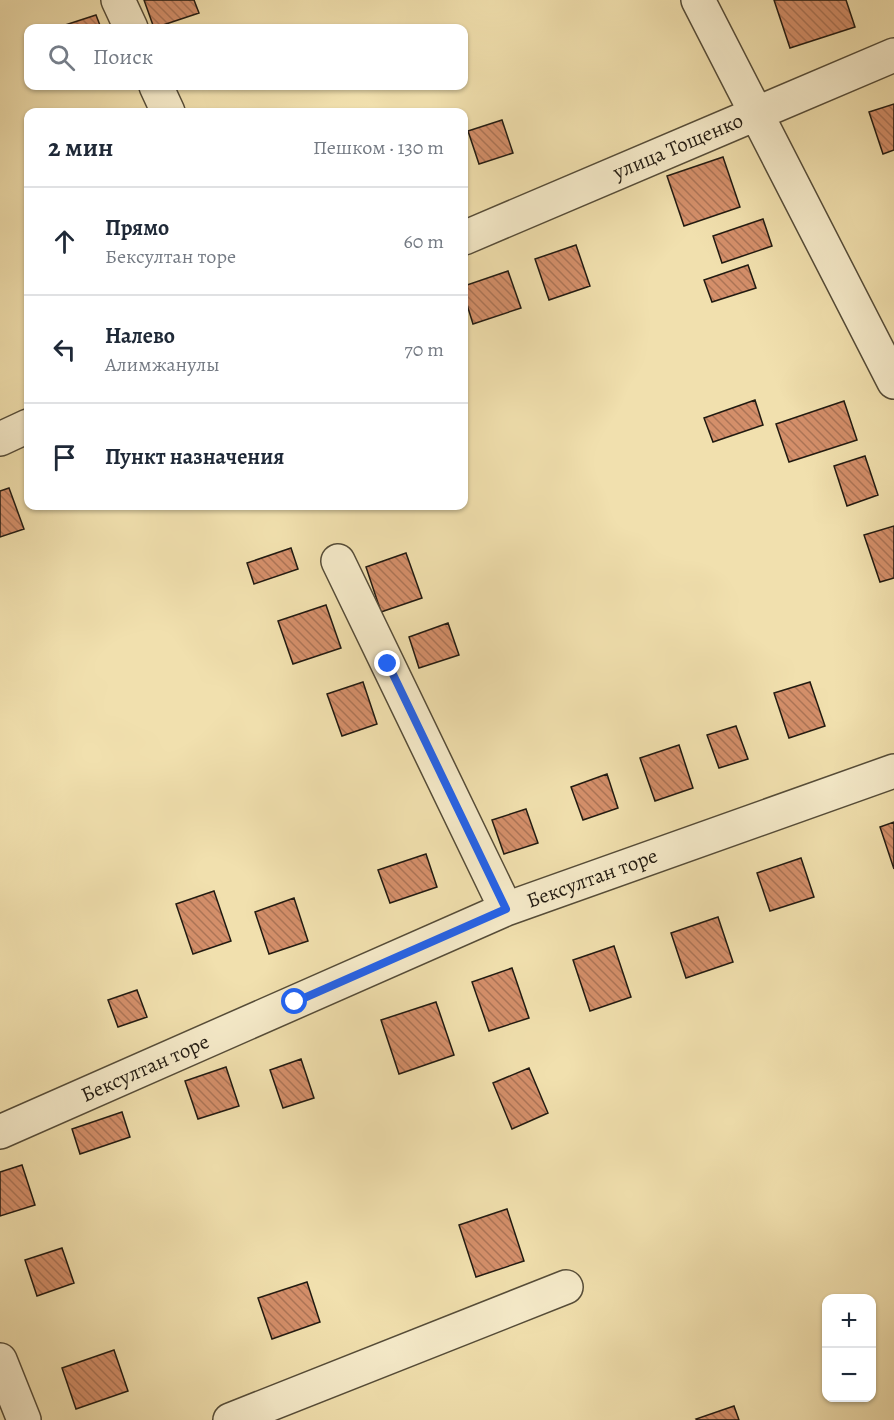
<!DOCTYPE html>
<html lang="ru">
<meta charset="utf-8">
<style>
:root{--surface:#fff;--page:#f2f2f3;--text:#1f2937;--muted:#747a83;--line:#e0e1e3}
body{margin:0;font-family:Alegreya,serif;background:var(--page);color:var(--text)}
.controls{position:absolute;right:18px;bottom:18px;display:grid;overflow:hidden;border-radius:12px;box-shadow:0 2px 4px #0004}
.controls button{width:54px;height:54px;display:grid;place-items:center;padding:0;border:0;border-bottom:2px solid var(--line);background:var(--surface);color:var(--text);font:30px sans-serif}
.stop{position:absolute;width:18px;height:18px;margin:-14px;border:4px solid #2563eb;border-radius:50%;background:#fff}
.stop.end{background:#2563eb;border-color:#fff;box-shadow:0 2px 6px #0008}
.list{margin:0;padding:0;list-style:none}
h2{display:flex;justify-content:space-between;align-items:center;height:78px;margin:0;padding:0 24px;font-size:26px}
h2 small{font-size:20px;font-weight:400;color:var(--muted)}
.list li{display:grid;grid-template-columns:39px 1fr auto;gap:18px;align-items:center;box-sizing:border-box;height:108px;padding:0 24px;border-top:2px solid var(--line)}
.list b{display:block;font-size:22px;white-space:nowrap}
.list p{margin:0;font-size:20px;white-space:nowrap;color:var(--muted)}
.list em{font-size:20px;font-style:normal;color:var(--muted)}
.icon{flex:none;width:33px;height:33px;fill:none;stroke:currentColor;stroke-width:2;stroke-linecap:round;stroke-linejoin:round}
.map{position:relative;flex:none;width:894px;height:1420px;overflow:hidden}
.search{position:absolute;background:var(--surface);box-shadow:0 2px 4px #0004;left:24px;top:24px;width:444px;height:66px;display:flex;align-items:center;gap:15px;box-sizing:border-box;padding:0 21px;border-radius:12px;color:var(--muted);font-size:22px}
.panel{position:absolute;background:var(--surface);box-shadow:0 2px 4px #0004;left:24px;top:108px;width:444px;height:402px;border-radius:12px}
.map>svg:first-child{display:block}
.building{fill:url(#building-back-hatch);stroke:#211a11;stroke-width:1.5}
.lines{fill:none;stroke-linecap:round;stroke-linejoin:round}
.minor-casing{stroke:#554c38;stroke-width:36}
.minor{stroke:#f6ebca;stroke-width:33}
.route{stroke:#2563eb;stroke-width:8}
.labels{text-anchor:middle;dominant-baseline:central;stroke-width:4.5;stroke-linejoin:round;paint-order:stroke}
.street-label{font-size:21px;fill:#211a11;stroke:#f6ebca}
</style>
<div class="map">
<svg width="894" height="1420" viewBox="0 0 894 1420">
<defs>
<pattern id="building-back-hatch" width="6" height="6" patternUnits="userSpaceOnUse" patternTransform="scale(1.5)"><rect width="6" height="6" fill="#d48f6a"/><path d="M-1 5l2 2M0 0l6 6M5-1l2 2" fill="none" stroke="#ac7456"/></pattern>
</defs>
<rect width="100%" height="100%" fill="#f1e0ae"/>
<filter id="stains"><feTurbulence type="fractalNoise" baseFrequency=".00333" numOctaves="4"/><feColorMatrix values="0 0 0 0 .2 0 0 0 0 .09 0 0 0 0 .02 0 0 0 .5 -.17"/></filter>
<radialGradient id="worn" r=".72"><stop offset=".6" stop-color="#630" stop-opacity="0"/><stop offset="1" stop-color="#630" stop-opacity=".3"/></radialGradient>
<path class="building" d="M 144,0 L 194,0 L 199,13 L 154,28 Z
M 774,0 L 846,0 L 855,27 L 790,48 Z
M 96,15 L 101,28 L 56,28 Z
M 894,104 L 894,150 L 883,154 L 869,112 Z
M 502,120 L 513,153 L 479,164 L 468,131 Z
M 723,157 L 740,207 L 684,226 L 667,176 Z
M 763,219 L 772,246 L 722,263 L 713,236 Z
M 576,245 L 590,286 L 549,300 L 535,259 Z
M 748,265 L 756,288 L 712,302 L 704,280 Z
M 508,271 L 521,308 L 473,324 L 464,295 L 464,286 Z
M 755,400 L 763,425 L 713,442 L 704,418 Z
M 844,401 L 857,440 L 789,462 L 776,424 Z
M 865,456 L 878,495 L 847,506 L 834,466 Z
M 9,488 L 24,529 L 0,537 L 0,491 Z
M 894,526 L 894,578 L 880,582 L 864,535 Z
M 291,548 L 298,569 L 254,584 L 247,563 Z
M 406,553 L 422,598 L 381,612 L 366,567 Z
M 326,605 L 341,648 L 293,664 L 278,621 Z
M 448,623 L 459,655 L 419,668 L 409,637 Z
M 363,682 L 377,724 L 342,736 L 327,694 Z
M 810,682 L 825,726 L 789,738 L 774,693 Z
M 736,726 L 748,759 L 719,768 L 707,735 Z
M 679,745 L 693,788 L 655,801 L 640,758 Z
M 607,774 L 618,808 L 583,820 L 571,787 Z
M 526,809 L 538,843 L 504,854 L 492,820 Z
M 894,822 L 894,869 L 880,827 Z
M 426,854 L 437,887 L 390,903 L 378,870 Z
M 801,858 L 814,897 L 770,911 L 757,873 Z
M 214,891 L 231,941 L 193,954 L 176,904 Z
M 294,898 L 308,941 L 269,954 L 255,912 Z
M 718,917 L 733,962 L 686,978 L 671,933 Z
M 614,946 L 631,997 L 590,1011 L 573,960 Z
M 512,968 L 529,1018 L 489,1031 L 472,982 Z
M 137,990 L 147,1017 L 118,1027 L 108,1000 Z
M 436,1002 L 454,1055 L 399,1074 L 381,1020 Z
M 301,1059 L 314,1098 L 283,1108 L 270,1070 Z
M 226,1067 L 239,1106 L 198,1119 L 185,1081 Z
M 529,1068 L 548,1113 L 512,1129 L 493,1083 Z
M 122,1112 L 130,1137 L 80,1154 L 72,1129 Z
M 22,1165 L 35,1205 L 0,1216 L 0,1172 Z
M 507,1209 L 524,1261 L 476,1277 L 459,1225 Z
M 62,1248 L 74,1283 L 37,1296 L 25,1260 Z
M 307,1282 L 320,1322 L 272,1339 L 258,1298 Z
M 114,1350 L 128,1391 L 76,1409 L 62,1368 Z
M 734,1406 L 739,1420 L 697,1420 L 696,1419 Z"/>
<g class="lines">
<defs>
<path id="minor" d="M 118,0 L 131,28
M 698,0 L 894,382
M 156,86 L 168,112
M 464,238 L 894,55
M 0,439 L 28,426
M 338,561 L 506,909
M 0,1132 L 506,909 L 894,771
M 0,1360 L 24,1420
M 230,1420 L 566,1287"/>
</defs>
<use href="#minor" class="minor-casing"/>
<use href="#minor" class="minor"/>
</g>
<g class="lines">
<path class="route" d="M 295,1002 L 506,909 L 388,664"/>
</g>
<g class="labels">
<g class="street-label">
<text transform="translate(678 146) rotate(-23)">улица Тощенко</text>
<text transform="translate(592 878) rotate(-20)">Бексултан торе</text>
<text transform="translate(145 1068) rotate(-24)">Бексултан торе</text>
</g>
</g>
<rect width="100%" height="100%" filter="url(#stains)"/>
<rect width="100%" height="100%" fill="url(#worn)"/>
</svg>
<div class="controls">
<button>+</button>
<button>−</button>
</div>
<div class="stop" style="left:295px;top:1002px"></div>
<div class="stop end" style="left:388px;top:664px"></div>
<div class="search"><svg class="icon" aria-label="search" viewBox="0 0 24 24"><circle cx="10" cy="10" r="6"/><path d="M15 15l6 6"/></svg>Поиск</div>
<section class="panel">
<h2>2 мин<small>Пешком · 130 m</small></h2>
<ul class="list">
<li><svg class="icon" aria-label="ahead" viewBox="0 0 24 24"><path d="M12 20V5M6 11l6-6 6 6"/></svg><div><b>Прямо</b><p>Бексултан торе</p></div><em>60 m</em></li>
<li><svg class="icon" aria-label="left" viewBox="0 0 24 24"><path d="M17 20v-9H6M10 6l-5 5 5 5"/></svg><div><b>Налево</b><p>Алимжанулы</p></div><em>70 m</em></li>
<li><svg class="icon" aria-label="arrive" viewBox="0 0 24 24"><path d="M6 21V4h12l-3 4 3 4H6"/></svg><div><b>Пункт назначения</b></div></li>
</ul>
</section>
</div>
